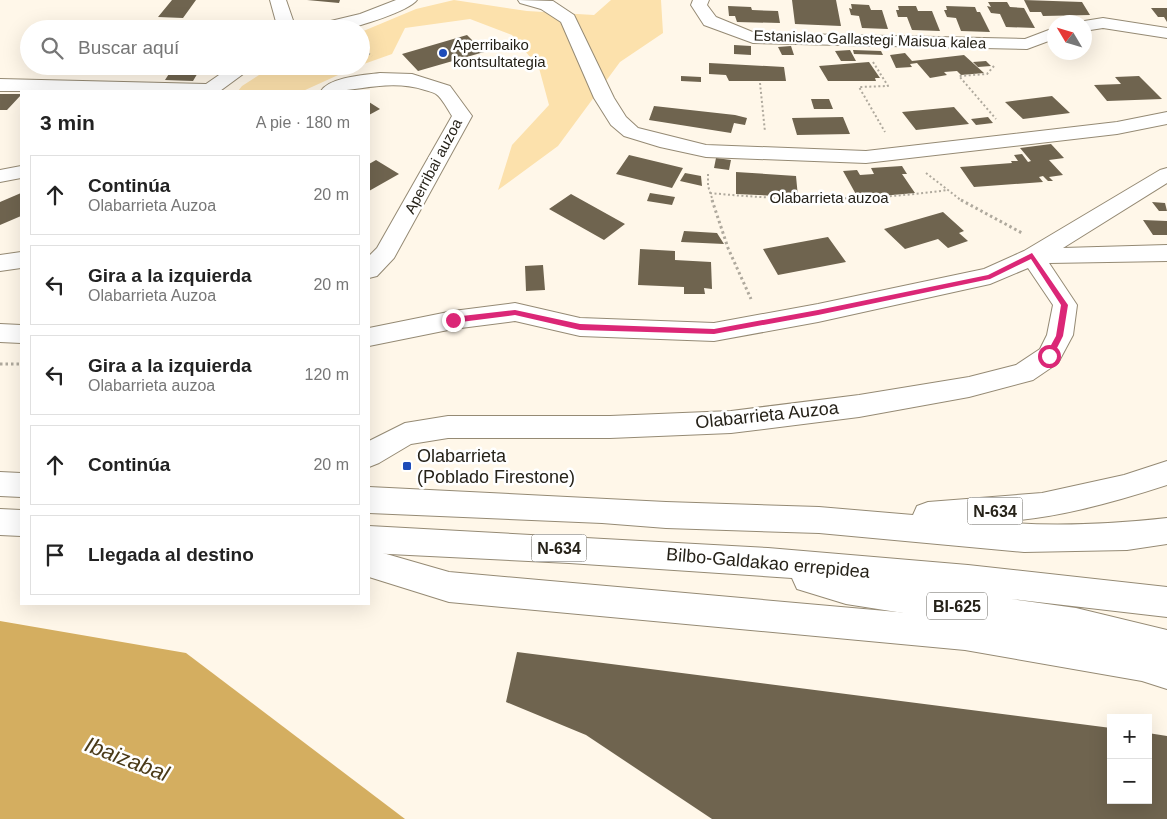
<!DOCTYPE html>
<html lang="es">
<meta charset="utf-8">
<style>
:root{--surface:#fff;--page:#f2f2f2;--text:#222;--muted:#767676;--line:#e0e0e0}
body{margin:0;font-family:Arial,sans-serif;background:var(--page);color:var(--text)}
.controls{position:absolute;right:15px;bottom:15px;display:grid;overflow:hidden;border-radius:0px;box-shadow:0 5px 20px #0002}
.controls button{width:45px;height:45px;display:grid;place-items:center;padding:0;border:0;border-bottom:1px solid var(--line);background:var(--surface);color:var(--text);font:25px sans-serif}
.compass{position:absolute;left:1047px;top:15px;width:45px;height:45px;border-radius:50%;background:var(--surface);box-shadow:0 5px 20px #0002;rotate:308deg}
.stop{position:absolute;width:15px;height:15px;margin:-11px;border:4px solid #db2777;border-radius:50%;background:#fff}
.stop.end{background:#db2777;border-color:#fff;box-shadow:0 1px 5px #0008}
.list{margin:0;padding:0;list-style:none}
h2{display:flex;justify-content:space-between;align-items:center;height:65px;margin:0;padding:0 20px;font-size:21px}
h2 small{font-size:16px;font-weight:400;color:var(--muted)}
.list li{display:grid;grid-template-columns:32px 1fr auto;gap:15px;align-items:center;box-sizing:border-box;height:80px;margin:0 10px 10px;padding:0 10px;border:1px solid var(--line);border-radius:0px}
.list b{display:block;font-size:19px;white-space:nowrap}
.list p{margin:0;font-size:16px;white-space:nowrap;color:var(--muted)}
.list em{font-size:16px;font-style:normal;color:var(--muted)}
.icon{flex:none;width:28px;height:28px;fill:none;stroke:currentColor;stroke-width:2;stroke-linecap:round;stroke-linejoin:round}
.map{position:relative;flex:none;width:1167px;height:819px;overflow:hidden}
.search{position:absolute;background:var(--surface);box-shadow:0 5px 20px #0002;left:20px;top:20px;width:350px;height:55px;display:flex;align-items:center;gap:12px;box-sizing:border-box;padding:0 18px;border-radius:28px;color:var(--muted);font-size:19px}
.panel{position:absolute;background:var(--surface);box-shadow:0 5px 20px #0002;left:20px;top:90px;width:350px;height:515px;border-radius:0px}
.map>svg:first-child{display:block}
.green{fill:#fce1ac}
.water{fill:#d4ae60}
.building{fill:#6f644f}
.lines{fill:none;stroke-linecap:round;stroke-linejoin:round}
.minor-casing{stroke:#958a74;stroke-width:2}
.highway-casing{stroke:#958a74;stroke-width:2}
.path-far1{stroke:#afa99d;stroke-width:2;stroke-dasharray:2 2.5;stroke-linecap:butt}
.path{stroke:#afa99d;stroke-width:3;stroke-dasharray:2.5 3;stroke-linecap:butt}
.minor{fill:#fff;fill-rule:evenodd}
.highway{fill:#fff;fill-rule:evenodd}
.route{fill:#db2777}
.poi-dot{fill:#1e4cb9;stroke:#fff;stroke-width:2}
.labels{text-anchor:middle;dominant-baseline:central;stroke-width:5;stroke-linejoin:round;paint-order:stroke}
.far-street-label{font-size:15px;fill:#262219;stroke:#fff}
.far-poi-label{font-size:15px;fill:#262219;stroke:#fff;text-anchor:start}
.shield{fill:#fff;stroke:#67645e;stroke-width:1}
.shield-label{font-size:16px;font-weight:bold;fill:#262219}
.street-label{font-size:18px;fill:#262219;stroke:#fff}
.poi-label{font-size:18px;fill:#262219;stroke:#fff;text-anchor:start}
.near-water-label{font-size:22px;font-style:italic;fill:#4a3a18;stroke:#fff}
</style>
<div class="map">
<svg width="1167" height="819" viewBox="0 0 1167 819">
<rect width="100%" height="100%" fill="#fff7e9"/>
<path class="green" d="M 454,0 L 527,11 L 594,15 L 611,0 L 661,0 L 663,33 L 620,62 L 558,146 L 498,190 L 512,145 L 549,105 L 539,68 L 512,35 L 470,19 L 405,28 L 392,54 L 361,65 L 361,32 L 416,9 Z
M 273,66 L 358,66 L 303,91 L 238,91 L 242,86 Z"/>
<path class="water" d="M 0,621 L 186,653 L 405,819 L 0,819 Z"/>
<path class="building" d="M 172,0 L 196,0 L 183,18 L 158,17 Z
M 307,0 L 340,0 L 339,3 Z
M 792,0 L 836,0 L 841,26 L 795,24 Z
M 1024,0 L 1082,2 L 1090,15 L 1043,16 L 1041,12 L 1030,12 Z
M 988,2 L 1007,2 L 1010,7 L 1024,8 L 1035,28 L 1006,27 L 1000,14 L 991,13 L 987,6 L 991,7 Z
M 851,4 L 869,5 L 871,10 L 882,10 L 888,29 L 862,28 L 859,16 L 851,15 L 849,8 L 852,9 Z
M 728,6 L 751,7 L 752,10 L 778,11 L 780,23 L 737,22 L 735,16 L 729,16 Z
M 898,6 L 916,6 L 918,11 L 932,11 L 940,31 L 912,30 L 907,17 L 898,17 L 896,10 L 899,10 Z
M 946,6 L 975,7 L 977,12 L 980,12 L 990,32 L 961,31 L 956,18 L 947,17 L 944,10 L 947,10 Z
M 1151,8 L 1167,8 L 1167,22 L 1164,17 L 1158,17 Z
M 467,35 L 484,52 L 418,71 L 402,54 Z
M 734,45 L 751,46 L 751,55 L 734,54 Z
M 791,46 L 794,55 L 782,55 L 778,47 Z
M 850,50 L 856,61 L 841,61 L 835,51 Z
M 853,50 L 881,51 L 883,55 L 854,54 Z
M 905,53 L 912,61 L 964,55 L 984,73 L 961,75 L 957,71 L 944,72 L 947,75 L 930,78 L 917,63 L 910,64 L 912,67 L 896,68 L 890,55 Z
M 986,61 L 991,66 L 978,67 L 973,62 Z
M 869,62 L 880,78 L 875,78 L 876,81 L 828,81 L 819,66 Z
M 709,63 L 784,67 L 786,81 L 729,81 L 726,75 L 709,74 Z
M 174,66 L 202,66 L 193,81 L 165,80 Z
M 681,76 L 701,77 L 701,82 L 681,81 Z
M 1139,76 L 1162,99 L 1107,101 L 1094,85 L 1121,84 L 1115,77 Z
M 0,94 L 21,94 L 21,95 L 7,110 L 0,110 Z
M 1052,96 L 1070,113 L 1023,119 L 1005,102 Z
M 811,99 L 829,99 L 833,109 L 814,109 Z
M 369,102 L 380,109 L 369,115 Z
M 654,106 L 735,115 L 747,118 L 745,125 L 734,123 L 731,133 L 649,120 Z
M 954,107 L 969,124 L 916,130 L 902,112 Z
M 843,117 L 850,134 L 797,135 L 792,118 Z
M 988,117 L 993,123 L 976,125 L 971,119 Z
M 1051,144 L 1064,158 L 1049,160 L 1063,175 L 1049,177 L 1053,181 L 1048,181 L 1043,176 L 1039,177 L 1043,182 L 974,187 L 960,167 L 1012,163 L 1011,161 L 1018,161 L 1014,155 L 1022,154 L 1028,162 L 1031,161 L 1020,148 Z
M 629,155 L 683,168 L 672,188 L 616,174 Z
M 716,158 L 731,160 L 729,170 L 714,168 Z
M 376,160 L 399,174 L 369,191 L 369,164 Z
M 902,166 L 907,174 L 902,174 L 915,193 L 858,198 L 843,171 L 857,170 L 860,175 L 874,174 L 871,168 Z
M 736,172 L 796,176 L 798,197 L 736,194 Z
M 685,173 L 701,176 L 702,186 L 680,181 Z
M 21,193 L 21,216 L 0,225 L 0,202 Z
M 650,193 L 675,197 L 672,205 L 647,201 Z
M 571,194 L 625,224 L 604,240 L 549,209 Z
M 1152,202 L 1165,203 L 1167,211 L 1159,211 Z
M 943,212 L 964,231 L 959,233 L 968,241 L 948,248 L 938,239 L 905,249 L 884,229 Z
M 1143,220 L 1167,221 L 1167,235 L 1153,235 Z
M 684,231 L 717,233 L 724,244 L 681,242 Z
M 828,237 L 846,262 L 778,275 L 763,249 Z
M 640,249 L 675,251 L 675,260 L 711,262 L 712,289 L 704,288 L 705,294 L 684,294 L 684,287 L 638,285 Z
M 543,265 L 545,290 L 526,291 L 525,266 Z
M 517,652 L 1111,728 L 1111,800 L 1148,800 L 1148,733 L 1167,736 L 1167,819 L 712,819 L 586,735 L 506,702 Z"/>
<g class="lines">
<defs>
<path id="minor" d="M 270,0 L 286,0 L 296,29 L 278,29 Z
M 396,0 L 417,0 C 409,11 358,27 344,29 C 333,30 322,29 312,29 L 314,25 L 360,14 Z
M 518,0 L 553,1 L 574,15 L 614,98 L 626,117 L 638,128 L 706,145 L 866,151 L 1117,122 L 1167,112 L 1167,124 L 1117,134 L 866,163 L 706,157 L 660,147 L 624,136 L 611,125 L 594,98 L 561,22 L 541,9 L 520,3 Z
M 693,0 L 709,0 L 707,5 L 716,17 L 755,33 L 1025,39 L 1054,28 L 1054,39 L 1027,49 L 753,43 L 704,25 L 691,5 Z
M 1103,18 L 1167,28 L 1167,38 L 1103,28 L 1084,31 L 1084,22 L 1078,22 Z
M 232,66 L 254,66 L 220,91 L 0,91 L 0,79 L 206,84 Z
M 380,73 L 412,74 L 450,86 L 472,116 L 394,258 L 377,276 L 369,278 L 369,256 L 377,248 L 452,116 C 448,110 442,98 436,94 C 433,92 428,91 425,90 C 387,78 357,93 321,91 C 330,77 364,75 380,73 Z
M 21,166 L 21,178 L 0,182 L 0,170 Z
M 1167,168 L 1167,183 L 1063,248 L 1167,245 L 1167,261 L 1049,263 L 1077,305 L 1073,335 L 1058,363 L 1033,380 L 969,397 L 859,417 L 731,433 L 610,438 L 448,438 L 411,444 L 379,463 L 369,467 L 369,441 L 405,423 L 448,416 L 610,416 L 731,411 L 859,395 L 969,377 L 1016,365 L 1040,349 L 1047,335 L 1053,305 L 1028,268 L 990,284 L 818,322 L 714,341 L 580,336 L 515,321 L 453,329 L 369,346 L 369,328 L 453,311 L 515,303 L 580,318 L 714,323 L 818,304 L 984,269 L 1024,251 L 1160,170 Z
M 21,252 L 21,268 L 0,271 L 0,255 Z
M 0,324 L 21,325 L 21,343 L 0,342 Z
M 369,549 L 449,572 L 965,618 L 1142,647 L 1167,655 L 1167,689 L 1142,681 L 965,650 L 449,602 L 369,577 Z"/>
<path id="highway" d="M 1167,461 L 1167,485 C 1112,503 1057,518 999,522 C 1054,527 1112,524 1167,518 L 1167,544 L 1127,550 L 1024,552 L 819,533 L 666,528 L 602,523 L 369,513 L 369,487 L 666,502 L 819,507 L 913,515 L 917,506 L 928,502 L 1042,493 L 1124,475 Z
M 0,472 L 21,473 L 21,497 L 0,496 Z
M 0,509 L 21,510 L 21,536 L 0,535 Z
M 369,526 L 768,548 L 968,565 L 1167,587 L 1167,617 L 1011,599 L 1076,608 L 1167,630 L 1167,662 L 1076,640 L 846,604 L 797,589 L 792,578 L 569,563 L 369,553 Z"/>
</defs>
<use href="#minor" class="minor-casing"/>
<use href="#highway" class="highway-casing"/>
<path class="path-far1" d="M 361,48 L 372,56
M 873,62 L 888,86 L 859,87 L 885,132
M 994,66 L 987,74 L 959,76 L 996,119
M 760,83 L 765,132
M 926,173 L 962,201
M 708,174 L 708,186 L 713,201
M 710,193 C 790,201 868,201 948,190"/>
<path class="path" d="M 712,200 L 728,248 L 751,299
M 809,200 L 838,200
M 961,200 L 1022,233
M 0,364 L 21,364"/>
<use href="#minor" class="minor"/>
<use href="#highway" class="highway"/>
</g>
<path class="route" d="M 1032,253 L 1068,305 L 1063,336 L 1052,358 L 1049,359 L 1045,356 L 1056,336 L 1061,305 L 1031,259 L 990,279 L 818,315 L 714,334 L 580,330 L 515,315 L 453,323 L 450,320 L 453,317 L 515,310 L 580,324 L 714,329 L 818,310 L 988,275 Z"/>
<g class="poi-dot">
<circle cx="443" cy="53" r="5"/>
<rect x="402" y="461" width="10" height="10" rx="2.5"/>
</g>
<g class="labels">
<g class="far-street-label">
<text transform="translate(870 39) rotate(2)">Estanislao Gallastegi Maisua kalea</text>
<text transform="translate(433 166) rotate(-62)">Aperribai auzoa</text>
<text x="829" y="197">Olabarrieta auzoa</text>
</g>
<g class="far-poi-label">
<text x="453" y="44">Aperribaiko<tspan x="453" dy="17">kontsultategia</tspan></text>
</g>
<g class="shield">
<rect x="967.5" y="497.5" width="55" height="27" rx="4"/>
<rect x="531.5" y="534.5" width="55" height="27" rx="4"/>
<rect x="927" y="592.5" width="60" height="27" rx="4"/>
</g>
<g class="shield-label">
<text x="995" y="511">N-634</text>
<text x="559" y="548">N-634</text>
<text x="957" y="606">BI-625</text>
</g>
<g class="street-label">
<text transform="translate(767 415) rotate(-6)">Olabarrieta Auzoa</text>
<text transform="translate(768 563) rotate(5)">Bilbo-Galdakao errepidea</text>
</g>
<g class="poi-label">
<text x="417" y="456">Olabarrieta<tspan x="417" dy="21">(Poblado Firestone)</tspan></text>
</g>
<g class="near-water-label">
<text transform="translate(127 759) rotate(21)">Ibaizabal</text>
</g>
</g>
</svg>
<div class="controls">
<button>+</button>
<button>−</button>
</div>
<svg class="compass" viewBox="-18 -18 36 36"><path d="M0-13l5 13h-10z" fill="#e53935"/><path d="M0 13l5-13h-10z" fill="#767676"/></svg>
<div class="stop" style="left:1049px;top:356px"></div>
<div class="stop end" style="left:453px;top:320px"></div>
<div class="search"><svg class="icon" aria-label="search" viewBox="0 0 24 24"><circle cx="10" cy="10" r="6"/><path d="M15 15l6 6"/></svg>Buscar aquí</div>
<section class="panel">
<h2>3 min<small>A pie · 180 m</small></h2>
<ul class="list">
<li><svg class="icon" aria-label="ahead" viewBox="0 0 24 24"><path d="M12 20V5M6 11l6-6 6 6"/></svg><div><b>Continúa</b><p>Olabarrieta Auzoa</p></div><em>20 m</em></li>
<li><svg class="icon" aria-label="left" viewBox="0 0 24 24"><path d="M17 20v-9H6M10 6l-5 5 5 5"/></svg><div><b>Gira a la izquierda</b><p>Olabarrieta Auzoa</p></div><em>20 m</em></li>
<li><svg class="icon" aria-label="left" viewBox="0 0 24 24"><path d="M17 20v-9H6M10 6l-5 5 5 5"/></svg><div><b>Gira a la izquierda</b><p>Olabarrieta auzoa</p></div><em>120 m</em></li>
<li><svg class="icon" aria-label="ahead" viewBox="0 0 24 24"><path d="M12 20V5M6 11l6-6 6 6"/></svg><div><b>Continúa</b></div><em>20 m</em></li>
<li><svg class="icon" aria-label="arrive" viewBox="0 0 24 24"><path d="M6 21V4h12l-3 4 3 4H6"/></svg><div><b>Llegada al destino</b></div></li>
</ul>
</section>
</div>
